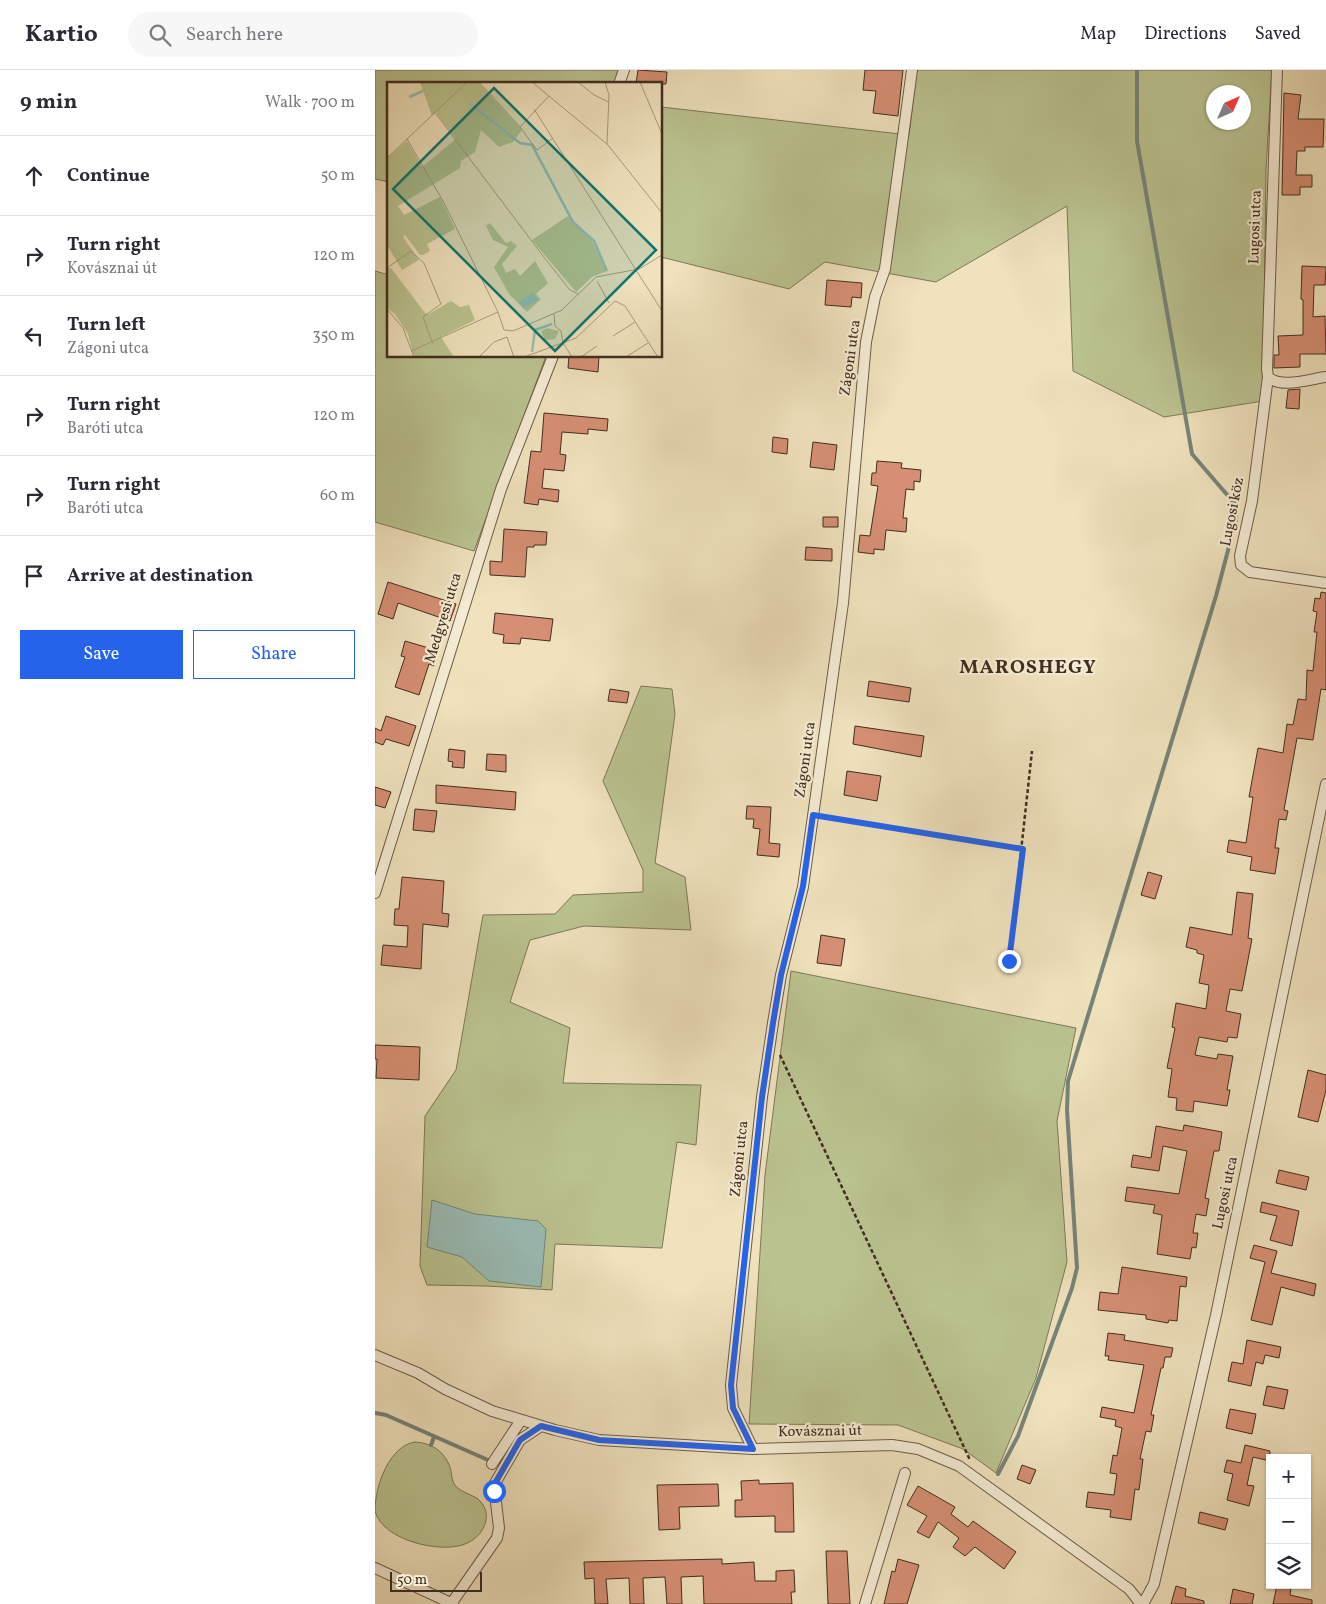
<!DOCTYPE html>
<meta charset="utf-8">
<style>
:root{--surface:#fff;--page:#f7f7f7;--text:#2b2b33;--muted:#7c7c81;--line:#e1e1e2;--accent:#2563eb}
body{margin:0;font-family:Vollkorn,serif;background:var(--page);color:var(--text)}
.controls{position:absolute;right:15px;bottom:15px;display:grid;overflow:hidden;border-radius:0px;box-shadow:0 1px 4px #0004}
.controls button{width:45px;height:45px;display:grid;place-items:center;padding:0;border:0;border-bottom:1px solid var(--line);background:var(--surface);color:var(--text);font:25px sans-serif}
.compass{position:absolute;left:831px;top:15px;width:45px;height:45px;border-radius:50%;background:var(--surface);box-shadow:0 1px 4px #0004;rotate:45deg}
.scale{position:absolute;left:15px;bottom:12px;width:92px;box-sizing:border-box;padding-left:5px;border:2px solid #422e1e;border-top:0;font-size:14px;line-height:18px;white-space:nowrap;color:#422e1e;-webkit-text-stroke:4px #f5ecd4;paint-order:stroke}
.stop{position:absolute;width:15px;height:15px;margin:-11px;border:4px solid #2563eb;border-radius:50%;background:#fff}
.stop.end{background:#2563eb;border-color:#fff;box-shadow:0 1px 5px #0008}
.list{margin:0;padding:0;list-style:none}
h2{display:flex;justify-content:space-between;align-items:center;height:65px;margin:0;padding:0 20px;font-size:21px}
h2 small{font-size:16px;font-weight:400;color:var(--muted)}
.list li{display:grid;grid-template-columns:32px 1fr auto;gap:15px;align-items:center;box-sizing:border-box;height:80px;padding:0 20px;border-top:1px solid var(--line)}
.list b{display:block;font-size:19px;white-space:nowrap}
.list p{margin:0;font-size:16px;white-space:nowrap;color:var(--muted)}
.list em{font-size:16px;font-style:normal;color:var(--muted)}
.actions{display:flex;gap:10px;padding:15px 20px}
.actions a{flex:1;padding:11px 0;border:1px solid var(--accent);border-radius:0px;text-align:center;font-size:18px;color:var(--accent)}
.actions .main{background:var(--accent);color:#fff}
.icon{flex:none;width:28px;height:28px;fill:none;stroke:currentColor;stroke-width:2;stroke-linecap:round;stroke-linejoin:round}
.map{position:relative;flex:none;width:951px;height:1534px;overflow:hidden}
header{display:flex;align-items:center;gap:30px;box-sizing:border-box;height:70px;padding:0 25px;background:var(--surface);border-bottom:1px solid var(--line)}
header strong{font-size:24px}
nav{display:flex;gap:28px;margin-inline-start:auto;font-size:18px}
.search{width:350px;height:45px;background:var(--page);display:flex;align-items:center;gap:12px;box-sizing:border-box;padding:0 18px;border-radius:28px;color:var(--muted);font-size:19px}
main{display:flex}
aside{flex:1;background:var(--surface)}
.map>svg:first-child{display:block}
.green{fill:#bac390;stroke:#7e7857;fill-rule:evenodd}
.water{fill:#9abdb6;stroke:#778479}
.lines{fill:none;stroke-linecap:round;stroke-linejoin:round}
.stream{stroke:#778479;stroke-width:4}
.building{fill:#d68f74;stroke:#422e1e}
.street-casing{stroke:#6d5b46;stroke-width:12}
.path{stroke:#422e1e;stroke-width:2.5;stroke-dasharray:4 2.5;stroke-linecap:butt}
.street{stroke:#f5ecd4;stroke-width:10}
.route{stroke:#2563eb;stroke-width:6}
.labels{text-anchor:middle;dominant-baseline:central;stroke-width:4.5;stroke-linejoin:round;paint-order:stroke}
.street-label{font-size:15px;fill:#422e1e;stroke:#f5ecd4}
.district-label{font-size:20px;font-weight:bold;letter-spacing:1px;fill:#422e1e;stroke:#f5ecd4}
.inset-river{fill:none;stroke:#9abdb6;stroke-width:2.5}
.inset-road{fill:none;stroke:#aa9a7d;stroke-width:1}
.view{fill:#0f766e;fill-opacity:0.15;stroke:#0f766e;stroke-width:2.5}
.inset-edge{fill:none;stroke:#422e1e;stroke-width:2.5}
</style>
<header>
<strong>Kartio</strong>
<div class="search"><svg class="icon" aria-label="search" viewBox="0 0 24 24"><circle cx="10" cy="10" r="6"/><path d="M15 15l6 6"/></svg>Search here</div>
<nav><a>Map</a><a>Directions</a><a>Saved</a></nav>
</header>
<main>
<aside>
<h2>9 min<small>Walk · 700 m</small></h2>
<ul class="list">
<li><svg class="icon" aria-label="ahead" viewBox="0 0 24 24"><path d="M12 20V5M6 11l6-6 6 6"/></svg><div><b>Continue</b></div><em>50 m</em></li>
<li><svg class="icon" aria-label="right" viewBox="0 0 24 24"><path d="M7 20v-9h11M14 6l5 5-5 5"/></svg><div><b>Turn right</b><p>Kovásznai út</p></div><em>120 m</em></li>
<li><svg class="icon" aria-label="left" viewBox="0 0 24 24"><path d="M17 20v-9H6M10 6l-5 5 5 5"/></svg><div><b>Turn left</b><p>Zágoni utca</p></div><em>350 m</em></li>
<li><svg class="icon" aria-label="right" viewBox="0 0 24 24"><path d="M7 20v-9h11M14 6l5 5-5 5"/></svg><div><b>Turn right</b><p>Baróti utca</p></div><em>120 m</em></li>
<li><svg class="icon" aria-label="right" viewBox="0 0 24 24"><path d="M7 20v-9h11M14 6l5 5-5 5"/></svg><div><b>Turn right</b><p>Baróti utca</p></div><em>60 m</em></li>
<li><svg class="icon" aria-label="arrive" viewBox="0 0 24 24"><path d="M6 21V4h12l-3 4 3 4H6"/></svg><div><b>Arrive at destination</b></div></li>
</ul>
<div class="actions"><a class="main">Save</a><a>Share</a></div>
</aside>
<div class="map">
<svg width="951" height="1534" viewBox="0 0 951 1534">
<rect width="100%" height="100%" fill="#efe2bd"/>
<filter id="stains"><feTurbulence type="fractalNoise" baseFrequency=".004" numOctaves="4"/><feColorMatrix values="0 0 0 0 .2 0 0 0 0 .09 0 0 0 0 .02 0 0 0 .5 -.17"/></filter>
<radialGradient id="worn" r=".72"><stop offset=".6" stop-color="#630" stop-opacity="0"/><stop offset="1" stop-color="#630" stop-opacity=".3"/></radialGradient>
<path class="green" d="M 0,0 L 247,0 L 243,14 L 14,14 L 14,112 L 0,109 Z
M 542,0 L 897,0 L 891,99 L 888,331 L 789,347 L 698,301 L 692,136 L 561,212 L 450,192 L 414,219 L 286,187 L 286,37 L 534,65 ZM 838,22 L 868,22 L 868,52 L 838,52 Z
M 0,201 L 14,205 L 14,286 L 171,286 L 99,481 L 0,452 Z
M 266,616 L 297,619 L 300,644 L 280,793 L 310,807 L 316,860 L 209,856 L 155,870 L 135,932 L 195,958 L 188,1013 L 326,1015 L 321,1075 L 302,1072 L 287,1178 L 180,1174 L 177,1220 L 112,1216 L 52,1215 L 45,1196 L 50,1046 L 81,1000 L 108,845 L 180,844 L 198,825 L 268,822 L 268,800 L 228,711 Z
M 416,901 L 701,958 L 682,1051 L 692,1192 L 661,1308 L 621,1403 L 588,1379 L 523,1355 L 374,1354 L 390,1105 Z
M 40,1372 C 57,1373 69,1381 75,1397 C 77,1403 76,1410 80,1415 C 85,1422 96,1424 103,1429 C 121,1445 107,1468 90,1474 C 65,1484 7,1470 0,1441 C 0,1416 14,1376 40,1372 Z"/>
<path class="water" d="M 57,1130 L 100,1144 L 163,1151 L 171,1159 L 166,1217 L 114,1211 L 87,1187 L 52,1177 Z"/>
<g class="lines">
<path class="stream" d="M 0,1343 L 11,1345 L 113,1390
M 56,1375 L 59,1367
M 623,1404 L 643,1366 L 697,1218 L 702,1198 L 692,1040 L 693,1011 L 841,526 L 861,450 L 860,434 L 817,384 L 762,71 L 762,0"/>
</g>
<path class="building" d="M 263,0 L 292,2 L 291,14 L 261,14 Z
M 490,0 L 528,0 L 523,46 L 498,43 L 501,21 L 488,20 Z
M 909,23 L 926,25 L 923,49 L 949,49 L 948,77 L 930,77 L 930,81 L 922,81 L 921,105 L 937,105 L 937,117 L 925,117 L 925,125 L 907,125 Z
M 927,196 L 951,197 L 950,215 L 939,215 L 938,247 L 950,246 L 951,284 L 925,284 L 925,297 L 899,298 L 899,285 L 904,285 L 903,266 L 928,265 L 928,230 L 926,229 Z
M 452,210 L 487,213 L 486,228 L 477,227 L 476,237 L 450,235 Z
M 194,286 L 224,286 L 223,302 L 193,298 Z
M 925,319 L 924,339 L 911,338 L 913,320 Z
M 169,343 L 233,349 L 232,361 L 213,359 L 213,364 L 187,362 L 185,384 L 191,385 L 189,401 L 169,399 L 167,418 L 184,420 L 183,432 L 164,429 L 163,435 L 149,433 L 156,381 L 166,382 Z
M 398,367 L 413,369 L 412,384 L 397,382 Z
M 438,372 L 462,375 L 459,400 L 435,397 Z
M 502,391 L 527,393 L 526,398 L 546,400 L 545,412 L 539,411 L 539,420 L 531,419 L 528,448 L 532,448 L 531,462 L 511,460 L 509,480 L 499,479 L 499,484 L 483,482 L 485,465 L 495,466 L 503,416 L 496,415 L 497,403 L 501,403 Z
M 448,447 L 463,447 L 463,457 L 448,457 Z
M 129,459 L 172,462 L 171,475 L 159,475 L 159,477 L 152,477 L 150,507 L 115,505 L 115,491 L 127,492 Z
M 431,477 L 457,479 L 457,491 L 430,490 Z
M 13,512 L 81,534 L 75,551 L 23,533 L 18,549 L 3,544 Z
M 946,522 L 951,523 L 951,620 L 946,619 L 938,670 L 922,668 L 909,740 L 913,741 L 911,750 L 904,749 L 900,778 L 904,778 L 900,804 L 875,800 L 877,787 L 852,782 L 854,770 L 871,773 L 878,727 L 874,727 L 883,678 L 908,683 L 912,654 L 918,655 L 923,629 L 931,630 L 932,600 L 938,601 L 942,562 L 939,562 L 942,542 L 938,541 L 940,528 L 945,529 Z
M 120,543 L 178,549 L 175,571 L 146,568 L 145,574 L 128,573 L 129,565 L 118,563 Z
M 30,571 L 64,581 L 59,596 L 54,594 L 44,625 L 20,617 L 30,587 L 26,586 Z
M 494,611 L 536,618 L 534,632 L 492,626 Z
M 235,619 L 254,622 L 252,633 L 233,631 Z
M 11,646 L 41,656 L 34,676 L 11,669 L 8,675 L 0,672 L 0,658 L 6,661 Z
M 480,656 L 549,666 L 546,687 L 478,674 Z
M 74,679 L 90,681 L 89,698 L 77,697 L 78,692 L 73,691 Z
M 112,684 L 131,685 L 131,702 L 111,700 Z
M 472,701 L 506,706 L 502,731 L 469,725 Z
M 61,715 L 141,722 L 140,740 L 61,733 Z
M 0,717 L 16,722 L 10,738 L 0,735 Z
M 372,736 L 396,737 L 394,773 L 405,774 L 404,787 L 382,785 L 385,759 L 378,758 L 379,749 L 371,749 Z
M 40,739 L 62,741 L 59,762 L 38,760 Z
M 773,802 L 787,806 L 780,829 L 766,825 Z
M 27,807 L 69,811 L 67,843 L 74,844 L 73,857 L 48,854 L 46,899 L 6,895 L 8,875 L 32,877 L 33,856 L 19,855 L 20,839 L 24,839 Z
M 862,822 L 878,824 L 873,868 L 877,869 L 867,921 L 855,919 L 851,941 L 866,944 L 862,968 L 853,967 L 852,972 L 824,967 L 820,985 L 842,989 L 843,984 L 858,986 L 852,1020 L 855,1020 L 852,1036 L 819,1031 L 818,1042 L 801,1040 L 802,1028 L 793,1027 L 797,999 L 792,998 L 800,958 L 797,957 L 801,933 L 831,939 L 834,915 L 824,913 L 829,885 L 822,883 L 822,880 L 811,877 L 815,857 L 857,865 Z
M 446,865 L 470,869 L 466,896 L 442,893 Z
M 0,975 L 45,977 L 44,1010 L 1,1008 L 2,989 L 0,989 Z
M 933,1000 L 951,1005 L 951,1020 L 943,1052 L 923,1047 Z
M 809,1055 L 847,1062 L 844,1081 L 839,1081 L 830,1128 L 834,1129 L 831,1146 L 821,1144 L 818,1163 L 823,1163 L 821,1178 L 817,1177 L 815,1189 L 782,1184 L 787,1145 L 778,1143 L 780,1135 L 750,1131 L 752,1117 L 804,1124 L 812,1081 L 788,1076 L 784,1101 L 756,1097 L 758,1085 L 776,1088 L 781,1056 L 808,1061 Z
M 904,1100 L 934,1107 L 931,1120 L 901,1113 Z
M 887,1132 L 924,1141 L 917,1176 L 895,1170 L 902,1146 L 885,1142 Z
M 879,1175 L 902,1181 L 896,1203 L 941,1214 L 939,1226 L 906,1217 L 897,1255 L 876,1250 L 890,1192 L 875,1188 Z
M 747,1197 L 812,1207 L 811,1217 L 805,1216 L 802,1251 L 794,1250 L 793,1253 L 771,1249 L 771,1245 L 723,1240 L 725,1222 L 743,1224 Z
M 733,1263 L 750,1265 L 749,1270 L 798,1278 L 796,1287 L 790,1287 L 788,1298 L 786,1298 L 776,1345 L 779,1345 L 776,1362 L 771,1361 L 765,1389 L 768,1389 L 764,1420 L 760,1419 L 756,1450 L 735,1447 L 736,1440 L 711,1437 L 713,1422 L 739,1425 L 742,1404 L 735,1403 L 738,1385 L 742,1386 L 747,1358 L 740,1356 L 741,1350 L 725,1347 L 727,1337 L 759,1343 L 769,1295 L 733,1290 L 734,1286 L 730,1286 Z
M 872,1270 L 906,1277 L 904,1288 L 890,1285 L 888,1294 L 881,1292 L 876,1316 L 853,1311 L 857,1292 L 868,1294 Z
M 892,1316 L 913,1320 L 909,1339 L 888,1335 Z
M 855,1339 L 881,1344 L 877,1364 L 851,1358 Z
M 870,1375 L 895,1381 L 895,1391 L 878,1387 L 872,1415 L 879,1416 L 874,1436 L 852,1430 L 858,1404 L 849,1402 L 852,1390 L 866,1393 Z
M 647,1395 L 661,1400 L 655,1414 L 642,1409 Z
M 384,1410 L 384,1414 L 418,1413 L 419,1462 L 400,1462 L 400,1446 L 360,1447 L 360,1430 L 367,1430 L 366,1411 Z
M 343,1414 L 344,1436 L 304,1437 L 305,1459 L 284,1460 L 282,1415 Z
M 543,1416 L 580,1437 L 576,1444 L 593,1457 L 598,1451 L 641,1482 L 629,1499 L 600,1477 L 590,1486 L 578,1477 L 584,1468 L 563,1452 L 554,1468 L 542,1462 L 552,1446 L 532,1435 Z
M 825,1442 L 853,1449 L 850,1460 L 823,1453 Z
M 451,1481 L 472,1481 L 475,1534 L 453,1534 Z
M 347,1489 L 347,1494 L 379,1492 L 380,1511 L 401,1511 L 401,1501 L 419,1500 L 420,1522 L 416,1522 L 417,1534 L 329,1534 L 328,1506 L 306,1507 L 307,1534 L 292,1534 L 290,1507 L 268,1508 L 269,1534 L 255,1534 L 254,1508 L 231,1509 L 233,1534 L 220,1534 L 219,1508 L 210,1509 L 209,1492 Z
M 523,1489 L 544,1495 L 532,1534 L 509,1534 L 517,1501 L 520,1502 Z
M 902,1515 L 916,1518 L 915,1525 L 937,1530 L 937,1534 L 898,1534 Z
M 801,1516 L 811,1519 L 810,1526 L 829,1531 L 829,1534 L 796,1534 Z
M 858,1519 L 879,1524 L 877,1534 L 855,1534 Z"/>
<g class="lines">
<defs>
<path id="street" d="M 902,0 L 892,299 L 893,307 C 907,319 934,309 951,307
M 244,14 L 249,0
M 893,307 L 877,431 L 865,486 L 866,495 L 875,502 L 951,513
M 0,823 L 126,419 L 178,286
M 0,1285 L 43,1303 L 70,1319 L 117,1341 L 180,1360 L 224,1370 L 378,1379 L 517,1375 L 543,1379 L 584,1396 L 754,1519 L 766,1534
M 378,1379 L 358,1338 L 356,1315 L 387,1027 L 398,953 L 406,905 L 428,817 L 468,533 L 491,272 L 500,227 L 510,199 L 537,0
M 117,1394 L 146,1350
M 0,1498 L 78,1534
M 76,1534 L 122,1468 L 124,1458 L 119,1415 L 145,1370 L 166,1356
M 490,1534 L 530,1403
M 768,1534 L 779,1514 L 841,1245 L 951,714"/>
</defs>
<use href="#street" class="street-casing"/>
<path class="path" d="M 447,747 L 648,779
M 634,891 L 657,681
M 405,985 L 595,1390"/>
<use href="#street" class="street"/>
</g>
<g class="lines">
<path class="route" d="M 119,1421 L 119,1415 L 145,1370 L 166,1356 L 224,1370 L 378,1379 L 358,1338 L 356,1315 L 387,1027 L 398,953 L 406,905 L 428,816 L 438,745 L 648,779 L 634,891"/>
</g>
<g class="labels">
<g class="street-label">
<text transform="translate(881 157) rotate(-88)">Lugosi utca</text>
<text transform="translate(476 288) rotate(-82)">Zágoni utca</text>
<text transform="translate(858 442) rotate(-79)">Lugosi köz</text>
<text transform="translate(69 548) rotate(-73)">Medgyesi utca</text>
<text transform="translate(431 690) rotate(-82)">Zágoni utca</text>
<text transform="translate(365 1089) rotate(-84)">Zágoni utca</text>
<text transform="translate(851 1123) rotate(-78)">Lugosi utca</text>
<text transform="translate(445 1362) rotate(-1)">Kovásznai út</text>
</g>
<g class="district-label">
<text x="653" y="598">MAROSHEGY</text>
</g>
</g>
<g transform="translate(12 12)">
<rect width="275" height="275" fill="#efe2bd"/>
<path d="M 33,0 L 91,0 L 135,48 L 126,60 L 112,65 L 94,48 L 88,70 L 74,79 L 73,86 L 11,124 L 17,133 L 53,115 L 68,147 L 40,162 L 43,169 L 36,173 L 33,173 L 18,153 L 16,155 L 32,178 L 15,188 L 0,163 L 0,76 L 20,59 L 35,85 L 69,57 L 49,31 L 45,34 ZM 181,134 L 205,159 L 220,189 L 205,195 L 189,210 L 145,158 ZM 103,141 L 119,161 L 124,159 L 130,164 L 115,182 L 119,191 L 128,187 L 133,194 L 148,179 L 161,201 L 149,212 L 154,217 L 140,230 L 122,212 L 107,185 L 121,165 L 106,158 L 99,144 ZM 0,186 L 4,186 L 38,231 L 42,232 L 64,219 L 73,225 L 82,223 L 88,238 L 54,255 L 67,275 L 29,275 L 26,272 L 21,252 L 8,232 L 0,226 ZM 160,246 L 172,249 L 168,257 L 158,258 L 154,249 Z" fill="#bac390"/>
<path d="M 145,211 L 152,218 L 136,226 L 132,220 Z" fill="#9abdb6"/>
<path class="inset-river" d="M 22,15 L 36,9M 82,21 L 133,61 L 145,63 L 186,140 L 207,159 L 220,189M 145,270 L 148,248 L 165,242"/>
<path class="inset-road" d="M 92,0 L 133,45 L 162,14M 145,0 L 221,63 L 275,131M 191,0 L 207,13 L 222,20M 218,0 L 222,13 L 220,62M 253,0 L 275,52M 147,27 L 275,229M 49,32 L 156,174 L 183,208 L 191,212M 133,45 L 150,68 L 166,56M 20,57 L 56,119 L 111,230M 0,76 L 80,0M 0,186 L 24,169 L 37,181 L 54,222 L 36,235 L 46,262M 210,199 L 222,221M 0,227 L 16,246 L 27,275M 167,232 L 168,244 L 174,249 L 176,261 L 185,275M 226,254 L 248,240M 120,255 L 127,275M 24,269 L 111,230 L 117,248 L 126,249 L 175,228 L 209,195 L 252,187 L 275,173M 92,275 L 107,260 L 120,255M 137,275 L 189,256 L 228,219 L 238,224 L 271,275M 194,275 L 210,264M 239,275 L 261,261"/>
<path class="view" d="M 107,6 L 269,168 L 168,269 L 6,107 Z"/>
<rect width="275" height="275" class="inset-edge"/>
</g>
<rect width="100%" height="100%" filter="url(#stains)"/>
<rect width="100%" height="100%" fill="url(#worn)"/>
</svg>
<div class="controls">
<button>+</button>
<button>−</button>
<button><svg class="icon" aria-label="layers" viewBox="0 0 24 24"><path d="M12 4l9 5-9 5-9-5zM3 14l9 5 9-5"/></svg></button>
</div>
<svg class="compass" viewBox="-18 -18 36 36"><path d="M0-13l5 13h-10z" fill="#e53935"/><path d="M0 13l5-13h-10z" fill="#7c7c81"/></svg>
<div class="scale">50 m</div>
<div class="stop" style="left:119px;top:1421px"></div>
<div class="stop end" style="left:634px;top:891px"></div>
</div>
</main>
